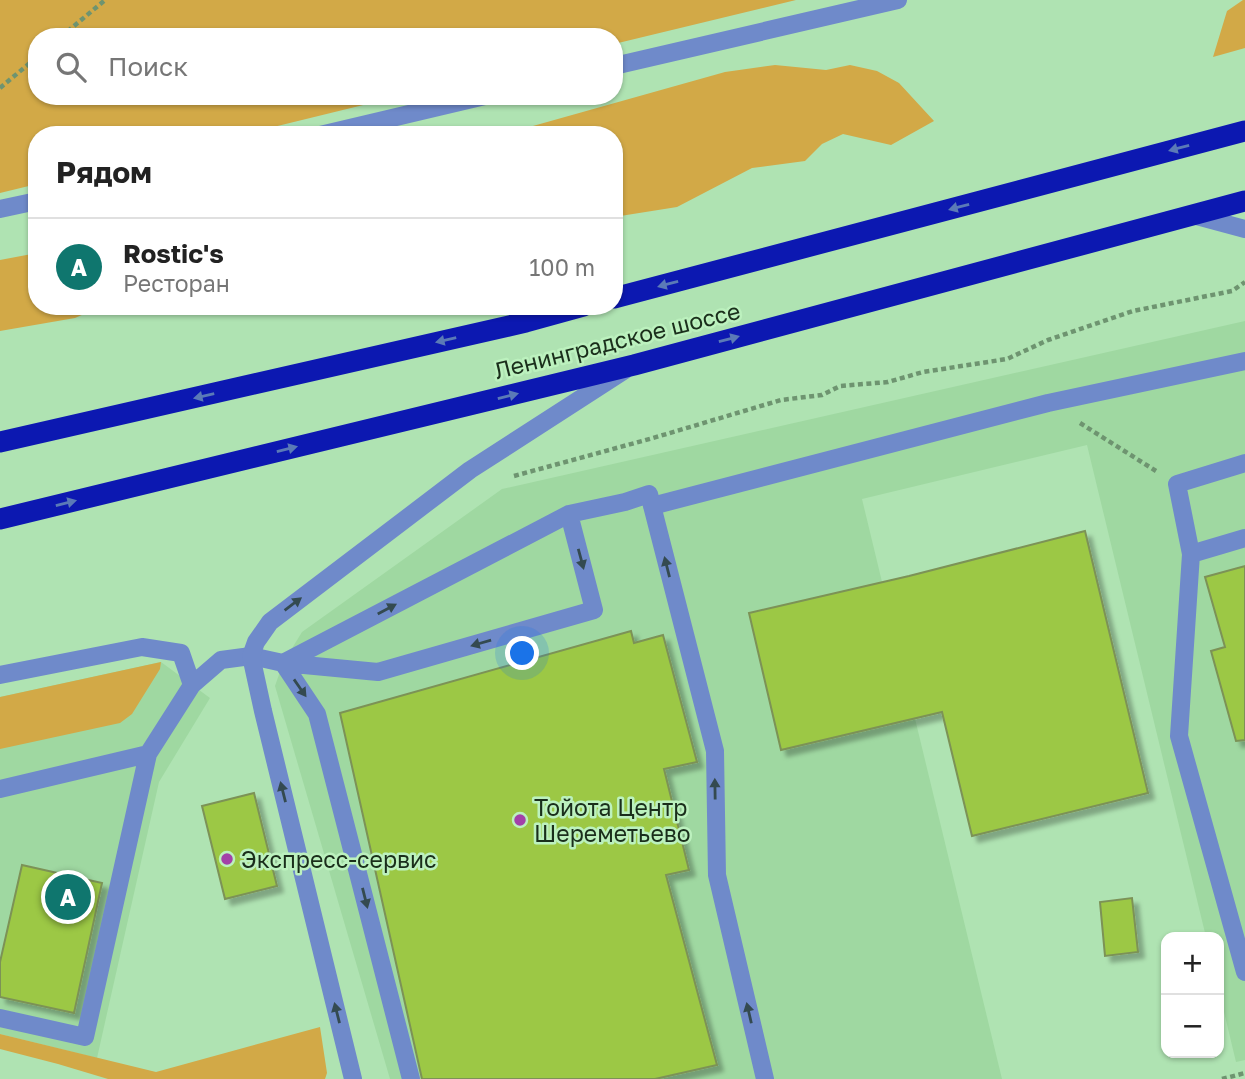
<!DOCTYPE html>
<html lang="ru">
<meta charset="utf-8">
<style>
:root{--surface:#fff;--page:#f6f6f6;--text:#222;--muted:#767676;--line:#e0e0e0;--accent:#0f766e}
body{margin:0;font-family:"Golos Text",sans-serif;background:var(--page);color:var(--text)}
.controls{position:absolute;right:21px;bottom:21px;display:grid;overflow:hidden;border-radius:14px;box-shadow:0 2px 5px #0004}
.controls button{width:63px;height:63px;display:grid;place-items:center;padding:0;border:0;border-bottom:2px solid var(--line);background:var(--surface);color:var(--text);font:35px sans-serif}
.you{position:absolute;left:523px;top:654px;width:24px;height:24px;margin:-18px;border:5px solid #fff;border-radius:50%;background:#1a73e8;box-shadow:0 0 0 10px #1a73e833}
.badge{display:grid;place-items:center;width:46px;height:46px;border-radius:50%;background:var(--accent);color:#fff;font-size:23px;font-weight:700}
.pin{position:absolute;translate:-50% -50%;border:4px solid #fff;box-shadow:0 2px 7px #0006}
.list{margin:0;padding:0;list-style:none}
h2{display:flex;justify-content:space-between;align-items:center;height:91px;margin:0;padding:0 28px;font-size:30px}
h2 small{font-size:23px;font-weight:400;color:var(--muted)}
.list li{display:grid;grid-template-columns:46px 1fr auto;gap:21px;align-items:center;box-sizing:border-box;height:98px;padding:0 28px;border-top:2px solid var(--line)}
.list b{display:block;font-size:26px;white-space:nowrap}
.list p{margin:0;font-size:23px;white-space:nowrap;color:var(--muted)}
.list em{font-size:23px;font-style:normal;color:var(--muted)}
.icon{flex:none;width:38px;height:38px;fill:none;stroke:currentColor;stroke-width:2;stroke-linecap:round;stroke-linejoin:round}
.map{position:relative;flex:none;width:1245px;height:1079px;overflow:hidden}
.search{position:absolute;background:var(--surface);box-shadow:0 2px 5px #0004;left:28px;top:28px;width:595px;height:77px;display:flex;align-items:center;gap:18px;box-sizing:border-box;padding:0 24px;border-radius:28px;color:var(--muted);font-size:26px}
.panel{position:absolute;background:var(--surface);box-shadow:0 2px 5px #0004;left:28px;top:126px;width:595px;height:189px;border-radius:28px}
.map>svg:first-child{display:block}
.built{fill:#9fd8a1}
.green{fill:#d2a947}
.building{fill:#9cc844;stroke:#7c9257;stroke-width:2;filter:url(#shadow)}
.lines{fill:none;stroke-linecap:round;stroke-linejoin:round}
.path{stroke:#6e9470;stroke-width:4.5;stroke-dasharray:5 3.5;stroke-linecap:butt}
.lane{stroke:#6f8aca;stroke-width:18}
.street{stroke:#6f8aca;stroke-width:18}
.highway{stroke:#0c18b1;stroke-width:21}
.oneway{fill:#5b7ab7}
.oneway2{fill:#344a50}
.poi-dot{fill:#a341a8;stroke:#bcf1be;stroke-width:2.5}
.labels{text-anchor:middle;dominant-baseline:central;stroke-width:5;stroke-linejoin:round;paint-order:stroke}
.street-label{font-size:23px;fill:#1a2e1b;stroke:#bcf1be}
.poi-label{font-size:23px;fill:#1a2e1b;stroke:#bcf1be;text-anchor:start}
</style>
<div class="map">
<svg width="1245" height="1079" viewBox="0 0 1245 1079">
<defs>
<filter id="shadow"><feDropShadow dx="6" dy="6" stdDeviation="2" flood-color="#0004"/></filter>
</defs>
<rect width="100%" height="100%" fill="#afe3b2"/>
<path class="built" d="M 1245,321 L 1245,1060 L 1236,1062 L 1219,991 L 1219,937 L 1206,937 L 1087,445 L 862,499 L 1002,1079 L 390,1079 L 275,686 L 283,663 L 302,632 L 502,489 Z
M 161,662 L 210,698 L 159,782 L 97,1058 L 0,1034 L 0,697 Z"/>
<path class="green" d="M 0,0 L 796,0 L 614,44 L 614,37 L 37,37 L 37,96 L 400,96 L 241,135 L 37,135 L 37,184 L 0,193 Z
M 1243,0 L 1245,0 L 1245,48 L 1213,57 L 1227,11 Z
M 775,65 L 826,70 L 850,65 L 877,71 L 899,83 L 934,121 L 891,145 L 843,134 L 822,144 L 805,161 L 752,168 L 677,207 L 614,217 L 614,135 L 501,135 L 725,72 Z
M 37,253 L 37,306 L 102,306 L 75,318 L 0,331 L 0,260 Z
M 161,662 L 160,669 L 132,714 L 120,723 L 0,749 L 0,697 Z
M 320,1027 L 327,1073 L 325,1079 L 108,1079 L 58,1064 L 0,1049 L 0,1034 L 156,1072 Z"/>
<path class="building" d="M 1085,531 L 1148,793 L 972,836 L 942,712 L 781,750 L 749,613 L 909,576 Z
M 1245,566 L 1245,740 L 1236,741 L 1211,651 L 1225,647 L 1205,577 Z
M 631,631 L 634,643 L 663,635 L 697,762 L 664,769 L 689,870 L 666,875 L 717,1065 L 655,1079 L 422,1079 L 340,713 Z
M 254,793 L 277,886 L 225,899 L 202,806 Z
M 22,865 L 102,883 L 74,1013 L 0,997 L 0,962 Z
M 1132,898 L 1138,952 L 1105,956 L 1100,902 Z"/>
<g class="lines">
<path class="path" d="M 61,37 L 105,0
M 0,88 L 37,57
M 1080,423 L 1156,471
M 514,476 L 653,438 L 781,400 L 822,395 L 840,386 L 888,382 L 923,372 L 1007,359 L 1048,340 L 1133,311 L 1232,291 L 1245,282
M 1222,1079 L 1245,1073"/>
<path class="lane" d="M 1193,215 L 1245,229
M 652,506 L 1048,403 L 1245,361
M 569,514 L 625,502 L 649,494 L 715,751 L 717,875 L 765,1079
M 1245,538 L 1191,554 L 1179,736 L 1245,972
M 1191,554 L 1177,484 L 1245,463
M 283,663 L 317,714 L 411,1079
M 0,675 L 142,647 L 181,653 L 192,685
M 0,789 L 148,754 L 192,685 L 221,660 L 251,656 L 283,663 L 378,672 L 594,610 L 569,514 L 283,663
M 0,1018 L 85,1037 L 148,754"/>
<path class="street" d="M 614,66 L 898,0
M 320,135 L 485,96
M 0,209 L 37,201
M 353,1079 L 263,711 L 251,656 L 256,642 L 270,622 L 470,470 L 625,370"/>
<path class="highway" d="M 614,298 L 1245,131
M 0,442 L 526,322 L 584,306
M 0,519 L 634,365 L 1245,201"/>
</g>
<defs><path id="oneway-solid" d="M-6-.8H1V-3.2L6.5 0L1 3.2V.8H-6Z" transform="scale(1.75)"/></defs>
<g class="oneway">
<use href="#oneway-solid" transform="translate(1179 148) rotate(165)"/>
<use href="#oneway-solid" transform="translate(959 207) rotate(165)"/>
<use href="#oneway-solid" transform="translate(668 284) rotate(165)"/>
<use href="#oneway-solid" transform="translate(729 339) rotate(-15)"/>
<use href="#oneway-solid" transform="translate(446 340) rotate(167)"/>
<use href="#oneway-solid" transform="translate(204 396) rotate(167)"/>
<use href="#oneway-solid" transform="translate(508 396) rotate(-14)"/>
<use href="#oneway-solid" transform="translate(287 449) rotate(-14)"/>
<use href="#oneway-solid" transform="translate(66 503) rotate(-14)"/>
</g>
<g class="oneway2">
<use href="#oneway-solid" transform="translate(581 559) rotate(75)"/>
<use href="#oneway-solid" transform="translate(667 567) rotate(-104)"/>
<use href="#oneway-solid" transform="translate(293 604) rotate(-37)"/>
<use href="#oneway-solid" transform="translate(387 609) rotate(-28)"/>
<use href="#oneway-solid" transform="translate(481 643) rotate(164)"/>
<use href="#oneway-solid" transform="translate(300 688) rotate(55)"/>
<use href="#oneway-solid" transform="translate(715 789) rotate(-91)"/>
<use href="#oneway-solid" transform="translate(283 792) rotate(-104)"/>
<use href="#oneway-solid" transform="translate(365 898) rotate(76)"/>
<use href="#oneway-solid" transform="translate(337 1013) rotate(-104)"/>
<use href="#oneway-solid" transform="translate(749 1013) rotate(-103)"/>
</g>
<g class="poi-dot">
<circle cx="520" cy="820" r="7"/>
<circle cx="227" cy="859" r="7"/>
</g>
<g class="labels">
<g class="street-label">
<text transform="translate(617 340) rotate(-14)">Ленинградское шоссе</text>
</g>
<g class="poi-label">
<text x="534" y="807">Тойота Центр<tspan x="534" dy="26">Шереметьево</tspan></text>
<text x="241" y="859">Экспресс-сервис</text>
</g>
</g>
</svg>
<div class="controls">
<button>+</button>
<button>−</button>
</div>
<div class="you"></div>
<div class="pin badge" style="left:68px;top:897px">A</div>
<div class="search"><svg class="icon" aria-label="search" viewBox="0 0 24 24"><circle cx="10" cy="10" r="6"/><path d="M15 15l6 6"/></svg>Поиск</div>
<section class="panel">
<h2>Рядом<small></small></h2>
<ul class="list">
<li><span class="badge">A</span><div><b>Rostic's</b><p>Ресторан</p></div><em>100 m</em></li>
</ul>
</section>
</div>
